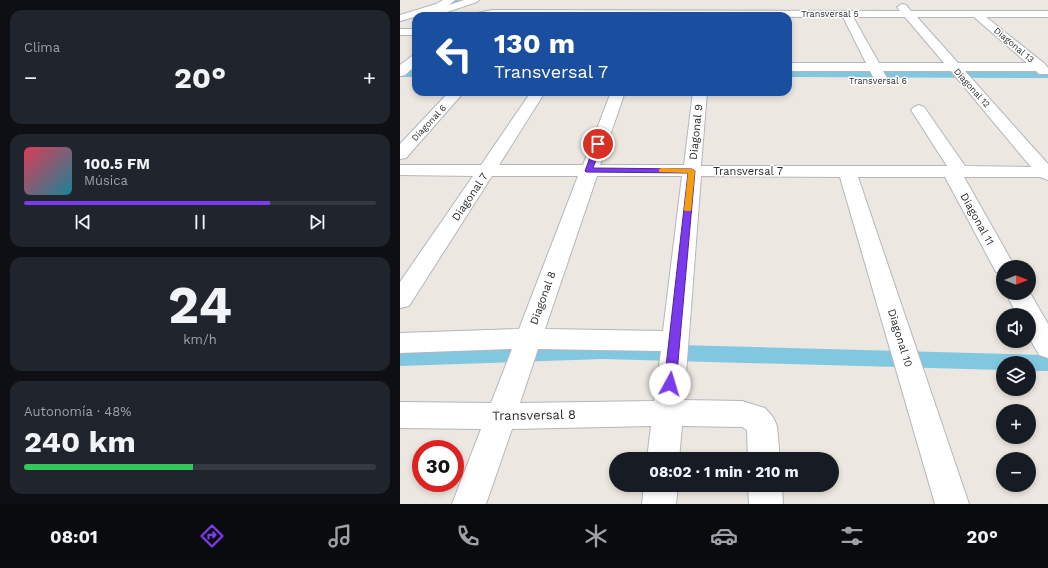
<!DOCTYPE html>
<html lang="es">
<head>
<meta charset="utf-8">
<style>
	:root { --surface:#171b24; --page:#20242c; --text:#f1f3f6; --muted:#9ea1a6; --line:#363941; --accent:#7c3aed }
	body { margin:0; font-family:"Work Sans",sans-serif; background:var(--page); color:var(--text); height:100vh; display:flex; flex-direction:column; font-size:15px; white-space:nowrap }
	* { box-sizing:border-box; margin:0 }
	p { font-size:13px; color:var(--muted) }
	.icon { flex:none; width:22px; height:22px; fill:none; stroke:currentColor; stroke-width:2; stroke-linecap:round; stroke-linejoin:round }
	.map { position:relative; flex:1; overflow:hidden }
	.side { display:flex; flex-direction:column; gap:10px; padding:10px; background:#0d0f14; width:400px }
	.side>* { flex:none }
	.hud { position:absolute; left:12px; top:12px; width:380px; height:84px; border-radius:12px; box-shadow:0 2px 6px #0003; background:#1a4fa0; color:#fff; overflow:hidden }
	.needle { width:26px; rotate:90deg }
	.tools { position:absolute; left:596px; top:260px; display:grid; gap:8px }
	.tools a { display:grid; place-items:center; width:40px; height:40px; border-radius:50%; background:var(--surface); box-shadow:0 2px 6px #0003; font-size:20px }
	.speed { position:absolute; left:12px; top:440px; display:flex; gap:8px; font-size:20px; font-weight:700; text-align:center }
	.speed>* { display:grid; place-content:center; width:52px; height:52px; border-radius:50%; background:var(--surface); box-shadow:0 2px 6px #0003; line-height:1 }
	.speed .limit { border:6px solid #d22; background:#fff; color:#111 }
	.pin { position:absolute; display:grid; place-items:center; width:34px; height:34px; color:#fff; margin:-17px; border:2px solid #fff; border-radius:50%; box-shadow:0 1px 4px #0007 }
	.me { position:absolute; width:44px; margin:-22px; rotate:6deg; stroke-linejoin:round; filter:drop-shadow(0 0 3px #0008) }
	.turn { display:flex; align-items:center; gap:14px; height:84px; padding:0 16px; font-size:18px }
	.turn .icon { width:52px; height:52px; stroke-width:2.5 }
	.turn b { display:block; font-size:28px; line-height:34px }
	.big { font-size:30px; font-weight:700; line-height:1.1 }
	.side .tile { flex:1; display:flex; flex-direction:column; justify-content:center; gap:6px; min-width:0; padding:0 14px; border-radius:12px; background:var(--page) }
	.side .dial { align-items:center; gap:0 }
	.dial b { font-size:52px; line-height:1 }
	.song { display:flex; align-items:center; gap:12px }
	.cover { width:48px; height:48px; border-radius:6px; background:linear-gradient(135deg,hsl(350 70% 55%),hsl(190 70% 35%)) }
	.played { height:4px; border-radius:2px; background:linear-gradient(90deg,var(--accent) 70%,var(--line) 70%) }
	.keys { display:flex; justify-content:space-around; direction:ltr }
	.heat { display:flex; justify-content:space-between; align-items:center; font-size:22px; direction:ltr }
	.charge { height:6px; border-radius:3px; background:linear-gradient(90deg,#34c759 48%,var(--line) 0) }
	.trip { position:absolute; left:209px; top:452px; width:230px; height:40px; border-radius:20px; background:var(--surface); box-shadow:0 2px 6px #0003; font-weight:700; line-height:40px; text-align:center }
	.dock { display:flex; height:64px; justify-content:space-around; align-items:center; background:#090b0e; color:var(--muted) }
	.dock .icon { width:28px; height:28px }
	.dock .selected { color:var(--accent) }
	.dock b { font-size:18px; color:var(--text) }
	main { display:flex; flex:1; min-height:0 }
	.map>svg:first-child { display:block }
</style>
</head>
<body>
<main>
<section class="side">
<div class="tile"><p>Clima</p>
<div class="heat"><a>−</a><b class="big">20°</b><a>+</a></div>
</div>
<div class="tile">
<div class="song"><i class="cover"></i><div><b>100.5 FM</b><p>Música</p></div></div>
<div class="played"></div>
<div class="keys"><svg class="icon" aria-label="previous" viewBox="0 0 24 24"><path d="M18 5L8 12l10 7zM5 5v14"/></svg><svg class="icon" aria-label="pause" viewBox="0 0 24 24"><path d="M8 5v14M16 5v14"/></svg><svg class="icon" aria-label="next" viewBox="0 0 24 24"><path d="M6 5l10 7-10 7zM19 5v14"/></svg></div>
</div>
<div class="tile dial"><b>24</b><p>km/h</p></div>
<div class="tile"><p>Autonomía · 48%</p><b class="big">240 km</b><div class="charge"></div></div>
</section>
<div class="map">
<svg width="648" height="504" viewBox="0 0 648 504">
	<rect width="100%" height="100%" fill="#ece7e0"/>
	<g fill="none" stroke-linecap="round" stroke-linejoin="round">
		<!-- canal -->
		<path fill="#81c7e0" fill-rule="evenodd" d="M55 0H67L0 22V17Z
			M0 71H16V77H0Z
			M388 71 648 72V78L388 77Z
			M203 343 648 355V371H629V363H603V370L203 359 0 366V350Z"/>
		<!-- minor casing -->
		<g stroke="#b4b6be" stroke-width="2">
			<path id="minor" d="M43 0H55L49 5 64 0H79L77 2 41 14H33L32 12 0 21V15L36 4Z
				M502 4 506 5 511 11H648V17H586L645 64 648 68V74H639L636 71H565L648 164V180L640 177H564L615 267H603V274L596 272 545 177H458L569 504H535L440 177 301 176 284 400 342 401 365 408 373 417 377 426 380 459H348L347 430 342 427 282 426 279 459H247L251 426 112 429 86 504H52L81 429 0 428V402L91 403 112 349 0 353V333L119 329 178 176H92L9 306 0 308V282L73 176 0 175V165H81L131 92H145L99 165H183L211 92H225L200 165H284L293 92H307L301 166H547L511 110 514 107 519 105 524 107 565 166 631 167 551 71H483L487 78 485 81H475L470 71H388V63H466L443 17 72 16 73 14 92 10 500 11 497 7ZM453 17H505L544 63H479ZM517 17H574L627 63H558ZM197 176H282L263 331 145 329ZM138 349 261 351 254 401 120 403Z
				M0 29H16V35H0Z
				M16 55V65L5 75 0 76V65L12 56Z
				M49 92H64L6 158 0 159V144Z
				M629 291 648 324V358L639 355 629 337V315H617L606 293H629Z
				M244 485H278L276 504H242Z
				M348 485H382L383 504H349Z"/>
		</g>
		<!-- minor -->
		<use href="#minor" fill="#fff" fill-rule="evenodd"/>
	</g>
	<!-- route -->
	<path fill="#7c3aed" stroke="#51269a" d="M198 142 202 144 193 168 292 169 295 171 276 384 274 387 270 388 266 387 264 384 288 173 186 172 185 171 195 144Z"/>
	<!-- slow -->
	<path fill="#f59e0b" d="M262 168 292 169 295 171 291 211H285L284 210 288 173 259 172V169Z"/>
	<g text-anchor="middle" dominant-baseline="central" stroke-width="3" stroke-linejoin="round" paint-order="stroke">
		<!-- far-street labels -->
		<g font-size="9" fill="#2c2c2c" stroke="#fff">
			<text x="430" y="14">Transversal 5</text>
			<text transform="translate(614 45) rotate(40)">Diagonal 13</text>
			<text x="478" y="81">Transversal 6</text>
			<text transform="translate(572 88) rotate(48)">Diagonal 12</text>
			<text transform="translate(29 123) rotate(-47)">Diagonal 6</text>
		</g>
		<!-- street labels -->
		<g font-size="11" fill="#2c2c2c" stroke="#fff">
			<text transform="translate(296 132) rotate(-84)">Diagonal 9</text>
			<text x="348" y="171">Transversal 7</text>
			<text transform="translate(70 197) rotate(-56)">Diagonal 7</text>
			<text transform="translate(577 219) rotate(61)">Diagonal 11</text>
			<text transform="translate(143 298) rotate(-70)">Diagonal 8</text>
			<text transform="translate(500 338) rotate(73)">Diagonal 10</text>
		</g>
		<!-- near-street labels -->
		<g font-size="13" fill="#2c2c2c" stroke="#fff">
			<text transform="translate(134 415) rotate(-1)">Transversal 8</text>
		</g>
	</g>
</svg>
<div class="tools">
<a><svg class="needle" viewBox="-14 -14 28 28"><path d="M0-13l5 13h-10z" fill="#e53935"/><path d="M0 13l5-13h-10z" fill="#9ea1a6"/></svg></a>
<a><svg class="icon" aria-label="sound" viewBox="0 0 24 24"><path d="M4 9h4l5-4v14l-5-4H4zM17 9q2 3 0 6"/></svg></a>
<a><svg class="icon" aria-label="layers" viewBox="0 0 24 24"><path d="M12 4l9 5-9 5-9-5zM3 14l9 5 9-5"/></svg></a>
<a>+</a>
<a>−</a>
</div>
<div class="speed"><div class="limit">30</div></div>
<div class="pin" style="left:198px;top:144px;background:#d93025"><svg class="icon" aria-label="arrive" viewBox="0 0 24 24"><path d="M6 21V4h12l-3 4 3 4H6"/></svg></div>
<svg class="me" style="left:270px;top:384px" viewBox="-20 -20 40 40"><circle r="19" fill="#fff"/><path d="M0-13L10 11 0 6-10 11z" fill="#7c3aed"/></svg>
<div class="trip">08:02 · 1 min · 210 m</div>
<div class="hud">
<div class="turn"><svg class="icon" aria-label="left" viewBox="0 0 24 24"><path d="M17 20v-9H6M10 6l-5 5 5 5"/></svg><div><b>130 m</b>Transversal 7</div></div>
</div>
</div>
</main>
<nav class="dock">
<b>08:01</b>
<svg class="icon selected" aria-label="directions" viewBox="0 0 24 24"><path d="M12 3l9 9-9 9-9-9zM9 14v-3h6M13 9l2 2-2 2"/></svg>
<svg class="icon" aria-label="music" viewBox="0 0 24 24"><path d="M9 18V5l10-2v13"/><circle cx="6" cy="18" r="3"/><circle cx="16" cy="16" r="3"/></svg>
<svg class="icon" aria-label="phone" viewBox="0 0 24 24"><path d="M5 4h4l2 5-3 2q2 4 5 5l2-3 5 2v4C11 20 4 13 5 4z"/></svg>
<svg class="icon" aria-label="climate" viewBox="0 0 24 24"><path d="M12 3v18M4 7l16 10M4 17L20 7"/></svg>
<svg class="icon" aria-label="car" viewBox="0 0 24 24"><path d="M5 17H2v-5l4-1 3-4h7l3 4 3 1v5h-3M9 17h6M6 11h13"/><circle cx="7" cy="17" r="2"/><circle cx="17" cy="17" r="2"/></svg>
<svg class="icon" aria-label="filters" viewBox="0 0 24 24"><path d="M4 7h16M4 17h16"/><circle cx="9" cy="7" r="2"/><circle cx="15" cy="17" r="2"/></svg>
<b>20°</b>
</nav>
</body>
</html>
